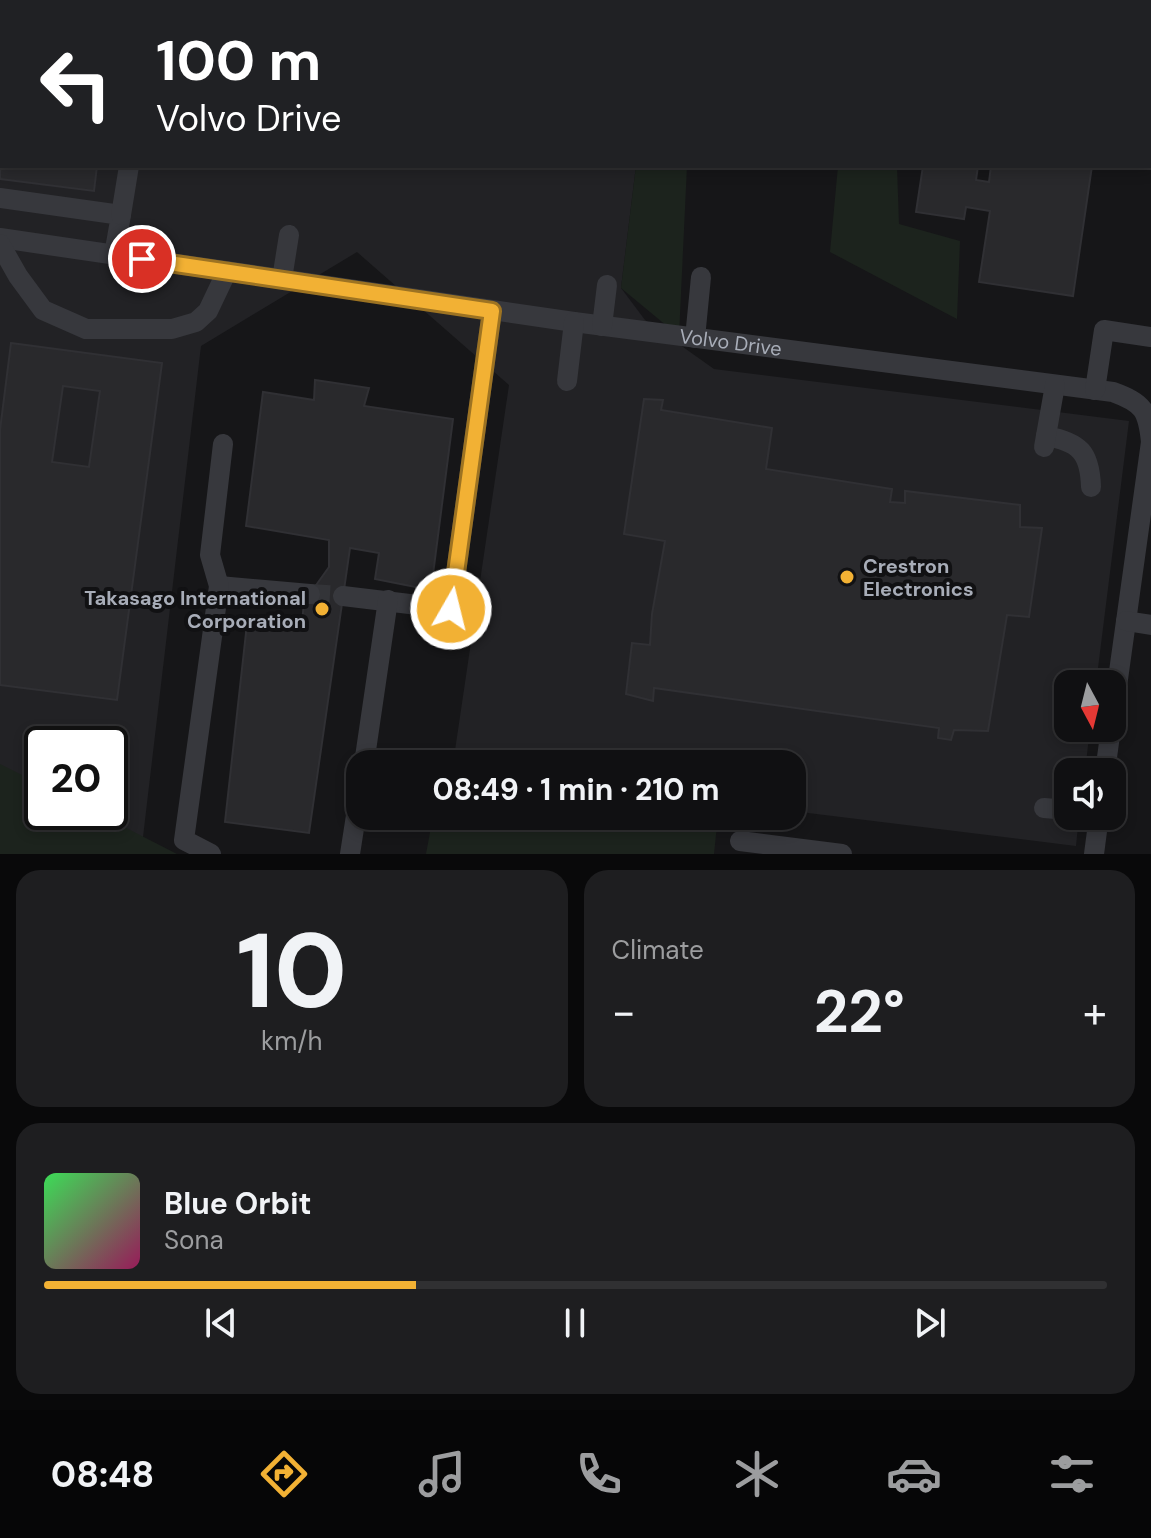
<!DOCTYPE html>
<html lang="en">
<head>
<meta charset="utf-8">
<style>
	:root { --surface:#101012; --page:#1e1e20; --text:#f1f3f6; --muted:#9c9d9f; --line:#303032; --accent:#f2b134 }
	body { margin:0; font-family:"DM Sans",sans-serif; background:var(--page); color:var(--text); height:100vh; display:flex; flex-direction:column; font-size:30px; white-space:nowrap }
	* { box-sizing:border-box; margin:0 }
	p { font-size:26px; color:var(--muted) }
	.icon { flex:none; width:44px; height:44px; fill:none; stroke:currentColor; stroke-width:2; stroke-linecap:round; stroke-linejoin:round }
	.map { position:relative; height:854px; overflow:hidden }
	.side { display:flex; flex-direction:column; gap:16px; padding:16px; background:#09090a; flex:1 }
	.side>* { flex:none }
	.hud { position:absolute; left:0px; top:0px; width:1152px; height:168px; box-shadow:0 4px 12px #0003,0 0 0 2px var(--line); background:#202124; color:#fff; overflow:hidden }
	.needle { width:52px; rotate:173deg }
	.fabs { position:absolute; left:1054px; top:670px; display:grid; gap:16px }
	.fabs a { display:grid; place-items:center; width:72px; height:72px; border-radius:16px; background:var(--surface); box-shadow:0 4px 12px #0003,0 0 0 2px var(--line); font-size:40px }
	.speed { position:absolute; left:24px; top:726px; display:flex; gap:16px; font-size:40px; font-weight:700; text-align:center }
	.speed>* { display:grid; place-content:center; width:104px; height:104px; border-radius:50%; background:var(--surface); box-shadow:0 4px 12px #0003,0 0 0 2px var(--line); line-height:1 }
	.speed .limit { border:4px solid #111; border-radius:12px; background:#fff; color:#111 }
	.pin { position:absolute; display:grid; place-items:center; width:68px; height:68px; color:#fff; margin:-34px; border:4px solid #fff; border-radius:50%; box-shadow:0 2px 8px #0007 }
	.me { position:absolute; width:88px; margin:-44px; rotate:8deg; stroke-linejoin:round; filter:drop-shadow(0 0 6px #0008) }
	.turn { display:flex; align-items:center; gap:28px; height:168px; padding:0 24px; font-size:36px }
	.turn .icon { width:104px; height:104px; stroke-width:2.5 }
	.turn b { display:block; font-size:56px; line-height:68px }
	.big { font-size:60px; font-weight:700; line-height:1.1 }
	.side .tile { flex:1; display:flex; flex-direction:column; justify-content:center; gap:12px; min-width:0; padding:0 28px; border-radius:24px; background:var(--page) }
	.side .dial { align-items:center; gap:0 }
	.dial b { font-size:104px; line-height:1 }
	.song { display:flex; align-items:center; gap:24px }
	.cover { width:96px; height:96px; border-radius:12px; background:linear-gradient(135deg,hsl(130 70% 55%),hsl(330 70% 35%)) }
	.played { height:8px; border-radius:4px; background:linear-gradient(90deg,var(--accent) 35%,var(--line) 35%) }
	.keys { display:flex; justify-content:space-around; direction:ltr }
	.heat { display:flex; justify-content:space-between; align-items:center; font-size:44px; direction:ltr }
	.side .tiles { flex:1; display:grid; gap:16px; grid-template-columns:1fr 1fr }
	.tile:last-child { grid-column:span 2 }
	.trip { position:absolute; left:346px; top:750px; width:460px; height:80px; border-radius:24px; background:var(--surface); box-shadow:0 4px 12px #0003,0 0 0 2px var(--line); font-weight:700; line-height:80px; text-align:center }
	.menu { display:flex; height:128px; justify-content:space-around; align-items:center; background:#060607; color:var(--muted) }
	.menu .icon { width:56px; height:56px }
	.menu .active { color:var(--accent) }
	.menu b { font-size:36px; color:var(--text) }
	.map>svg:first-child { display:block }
</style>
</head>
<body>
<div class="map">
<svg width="1151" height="854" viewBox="0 0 1151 854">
	<rect width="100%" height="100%" fill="#161618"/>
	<!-- built -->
	<path fill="#222225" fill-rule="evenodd" d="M0 0H575L577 2H2V166H636L621 288 645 320 714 369 1129 421 1096 684H1068V728H1090L1085 772H1068V816H1079L1076 846 792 811V764H453L509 385 357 252 201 346 141 854 0 808ZM42 744H110V812H42Z"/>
	<!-- green -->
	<path fill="#1c231d" d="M636 166H687L679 336 621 288Z
		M838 166H897L899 224 960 241 957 319 830 252Z
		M0 764 42 785V812H95L177 854H0Z
		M433 816H718L714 854H426Z"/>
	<!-- building -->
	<path fill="#29292c" stroke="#303034" stroke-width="2" fill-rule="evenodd" d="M0 0H57L2 2V20Z
		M115 0H420L115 2Z
		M2 46V166H97L94 191 0 179Z
		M923 166H978L976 180 989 182 991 166H1092L1073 296 979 282 990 211 966 207 964 219 916 212Z
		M11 343 162 363 117 700 0 685V430ZM63 386 100 391 89 467 52 462Z
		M315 380 369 388 364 406 453 419 431 590 375 579 379 553 350 548 309 833 225 822 248 615 302 623 304 602 329 567V540L246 526 263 392 314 400Z
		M644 399 663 400 661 410 772 428 766 469 892 489 890 502 905 503V491L1020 505V527L1042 528 1029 617 1007 615 988 731 954 730 951 740 938 738 939 728 654 688 653 701 626 694 632 643 650 645 652 614 665 541 624 534Z"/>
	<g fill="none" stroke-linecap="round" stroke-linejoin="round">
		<!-- minor-tunnel -->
		<path stroke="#333438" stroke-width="20" stroke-dasharray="20 10" stroke-linecap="butt" d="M310 594 343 596"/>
		<!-- minor -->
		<g stroke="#37383d" stroke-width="20">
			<path d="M866 0 881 2"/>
			<path d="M1039 2 1040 0"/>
			<path d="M1077 2 1078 0"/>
			<path d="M1146 2V0"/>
			<path d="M0 198 121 215 114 255"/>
			<path d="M121 215 129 166"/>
			<path id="s1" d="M0 238 574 322 1113 392C1143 403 1148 410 1151 442L1112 722"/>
			<path d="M0 244 18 276 43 310 86 329H172L196 322 208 311 227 271"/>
			<path d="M282 279 289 235"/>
			<path d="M602 326 607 285"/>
			<path d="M695 338 701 277"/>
			<path d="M567 381 574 322"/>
			<path d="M1095 390 1104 330 1151 337"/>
			<path d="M1046 436C1080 442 1090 453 1091 487"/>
			<path d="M1044 447 1055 385"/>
			<path d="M219 586 310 594"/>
			<path d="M343 596 451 609 492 311"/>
			<path d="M1126 621 1151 625"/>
			<path d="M364 764 388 600"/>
			<path d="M1105 772 1111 728"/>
			<path d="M1044 808 1068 810"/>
			<path d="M740 841 842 854"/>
			<path d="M211 854 184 840 219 586 210 555 223 444"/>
			<path d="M350 854 360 790"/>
			<path d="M1094 854 1099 816"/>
		</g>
	</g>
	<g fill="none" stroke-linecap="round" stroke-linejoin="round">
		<!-- route casing -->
		<g stroke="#9d7322" stroke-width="20">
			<path id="route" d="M142 259 492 311 451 609"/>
		</g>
		<!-- route -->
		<use href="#route" stroke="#f2b134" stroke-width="14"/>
	</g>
	<!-- markers -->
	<g fill="#f2b134" stroke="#111113" stroke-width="3">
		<circle cx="847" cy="577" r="8"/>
		<circle cx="322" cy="609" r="8"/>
	</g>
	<g text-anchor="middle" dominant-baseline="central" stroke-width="8" stroke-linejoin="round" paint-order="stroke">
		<!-- street labels -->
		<g font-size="20" fill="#a8adb8" stroke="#111113">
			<text stroke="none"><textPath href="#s1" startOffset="738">Volvo Drive</textPath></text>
		</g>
		<!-- poi labels -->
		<g font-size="20" font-weight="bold" fill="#a8adb8" stroke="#111113" text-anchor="start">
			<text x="863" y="566">Crestron<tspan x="863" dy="23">Electronics</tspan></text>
			<text x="306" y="598" text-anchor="end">Takasago International<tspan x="306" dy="23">Corporation</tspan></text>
		</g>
	</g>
</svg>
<div class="fabs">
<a><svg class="needle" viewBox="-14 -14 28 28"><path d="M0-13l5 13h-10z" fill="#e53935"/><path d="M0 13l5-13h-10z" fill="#9c9d9f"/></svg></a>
<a><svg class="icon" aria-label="sound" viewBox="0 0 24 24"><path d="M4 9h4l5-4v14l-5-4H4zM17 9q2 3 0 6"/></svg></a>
</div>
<div class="speed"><div class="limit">20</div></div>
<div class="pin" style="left:142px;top:259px;background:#d93025"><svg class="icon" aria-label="arrive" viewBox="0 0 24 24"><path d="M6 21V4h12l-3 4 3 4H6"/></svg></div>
<svg class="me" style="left:451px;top:609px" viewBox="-20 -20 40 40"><circle r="17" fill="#f2b134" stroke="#fff" stroke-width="3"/><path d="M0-11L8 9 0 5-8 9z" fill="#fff"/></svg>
<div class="trip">08:49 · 1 min · 210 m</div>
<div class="hud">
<div class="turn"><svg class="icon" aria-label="left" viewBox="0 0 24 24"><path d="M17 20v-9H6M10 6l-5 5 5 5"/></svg><div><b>100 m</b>Volvo Drive</div></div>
</div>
</div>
<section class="side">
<div class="tiles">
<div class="tile dial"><b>10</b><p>km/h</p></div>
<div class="tile"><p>Climate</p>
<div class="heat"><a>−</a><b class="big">22°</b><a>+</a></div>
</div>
<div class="tile">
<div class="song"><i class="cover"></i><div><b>Blue Orbit</b><p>Sona</p></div></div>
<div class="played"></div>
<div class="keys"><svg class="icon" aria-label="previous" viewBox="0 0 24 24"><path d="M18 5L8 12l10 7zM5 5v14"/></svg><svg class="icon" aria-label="pause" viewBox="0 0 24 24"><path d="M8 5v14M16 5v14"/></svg><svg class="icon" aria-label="next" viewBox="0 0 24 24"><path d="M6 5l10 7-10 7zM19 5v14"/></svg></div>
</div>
</div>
</section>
<nav class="menu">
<b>08:48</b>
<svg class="icon active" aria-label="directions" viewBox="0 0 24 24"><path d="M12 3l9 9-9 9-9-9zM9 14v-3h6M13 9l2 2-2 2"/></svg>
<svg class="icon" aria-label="music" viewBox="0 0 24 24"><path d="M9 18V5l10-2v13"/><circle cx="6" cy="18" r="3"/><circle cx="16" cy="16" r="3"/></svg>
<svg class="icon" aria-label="phone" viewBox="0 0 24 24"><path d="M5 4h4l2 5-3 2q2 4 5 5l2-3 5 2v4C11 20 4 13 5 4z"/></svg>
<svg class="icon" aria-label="climate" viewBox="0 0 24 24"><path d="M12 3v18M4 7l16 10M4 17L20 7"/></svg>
<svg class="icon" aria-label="car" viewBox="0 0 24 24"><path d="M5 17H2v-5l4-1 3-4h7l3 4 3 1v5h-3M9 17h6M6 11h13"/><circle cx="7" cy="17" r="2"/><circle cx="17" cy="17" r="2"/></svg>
<svg class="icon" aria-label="filters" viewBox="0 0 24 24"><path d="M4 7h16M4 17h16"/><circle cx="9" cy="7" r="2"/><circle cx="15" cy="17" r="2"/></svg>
</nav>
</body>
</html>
